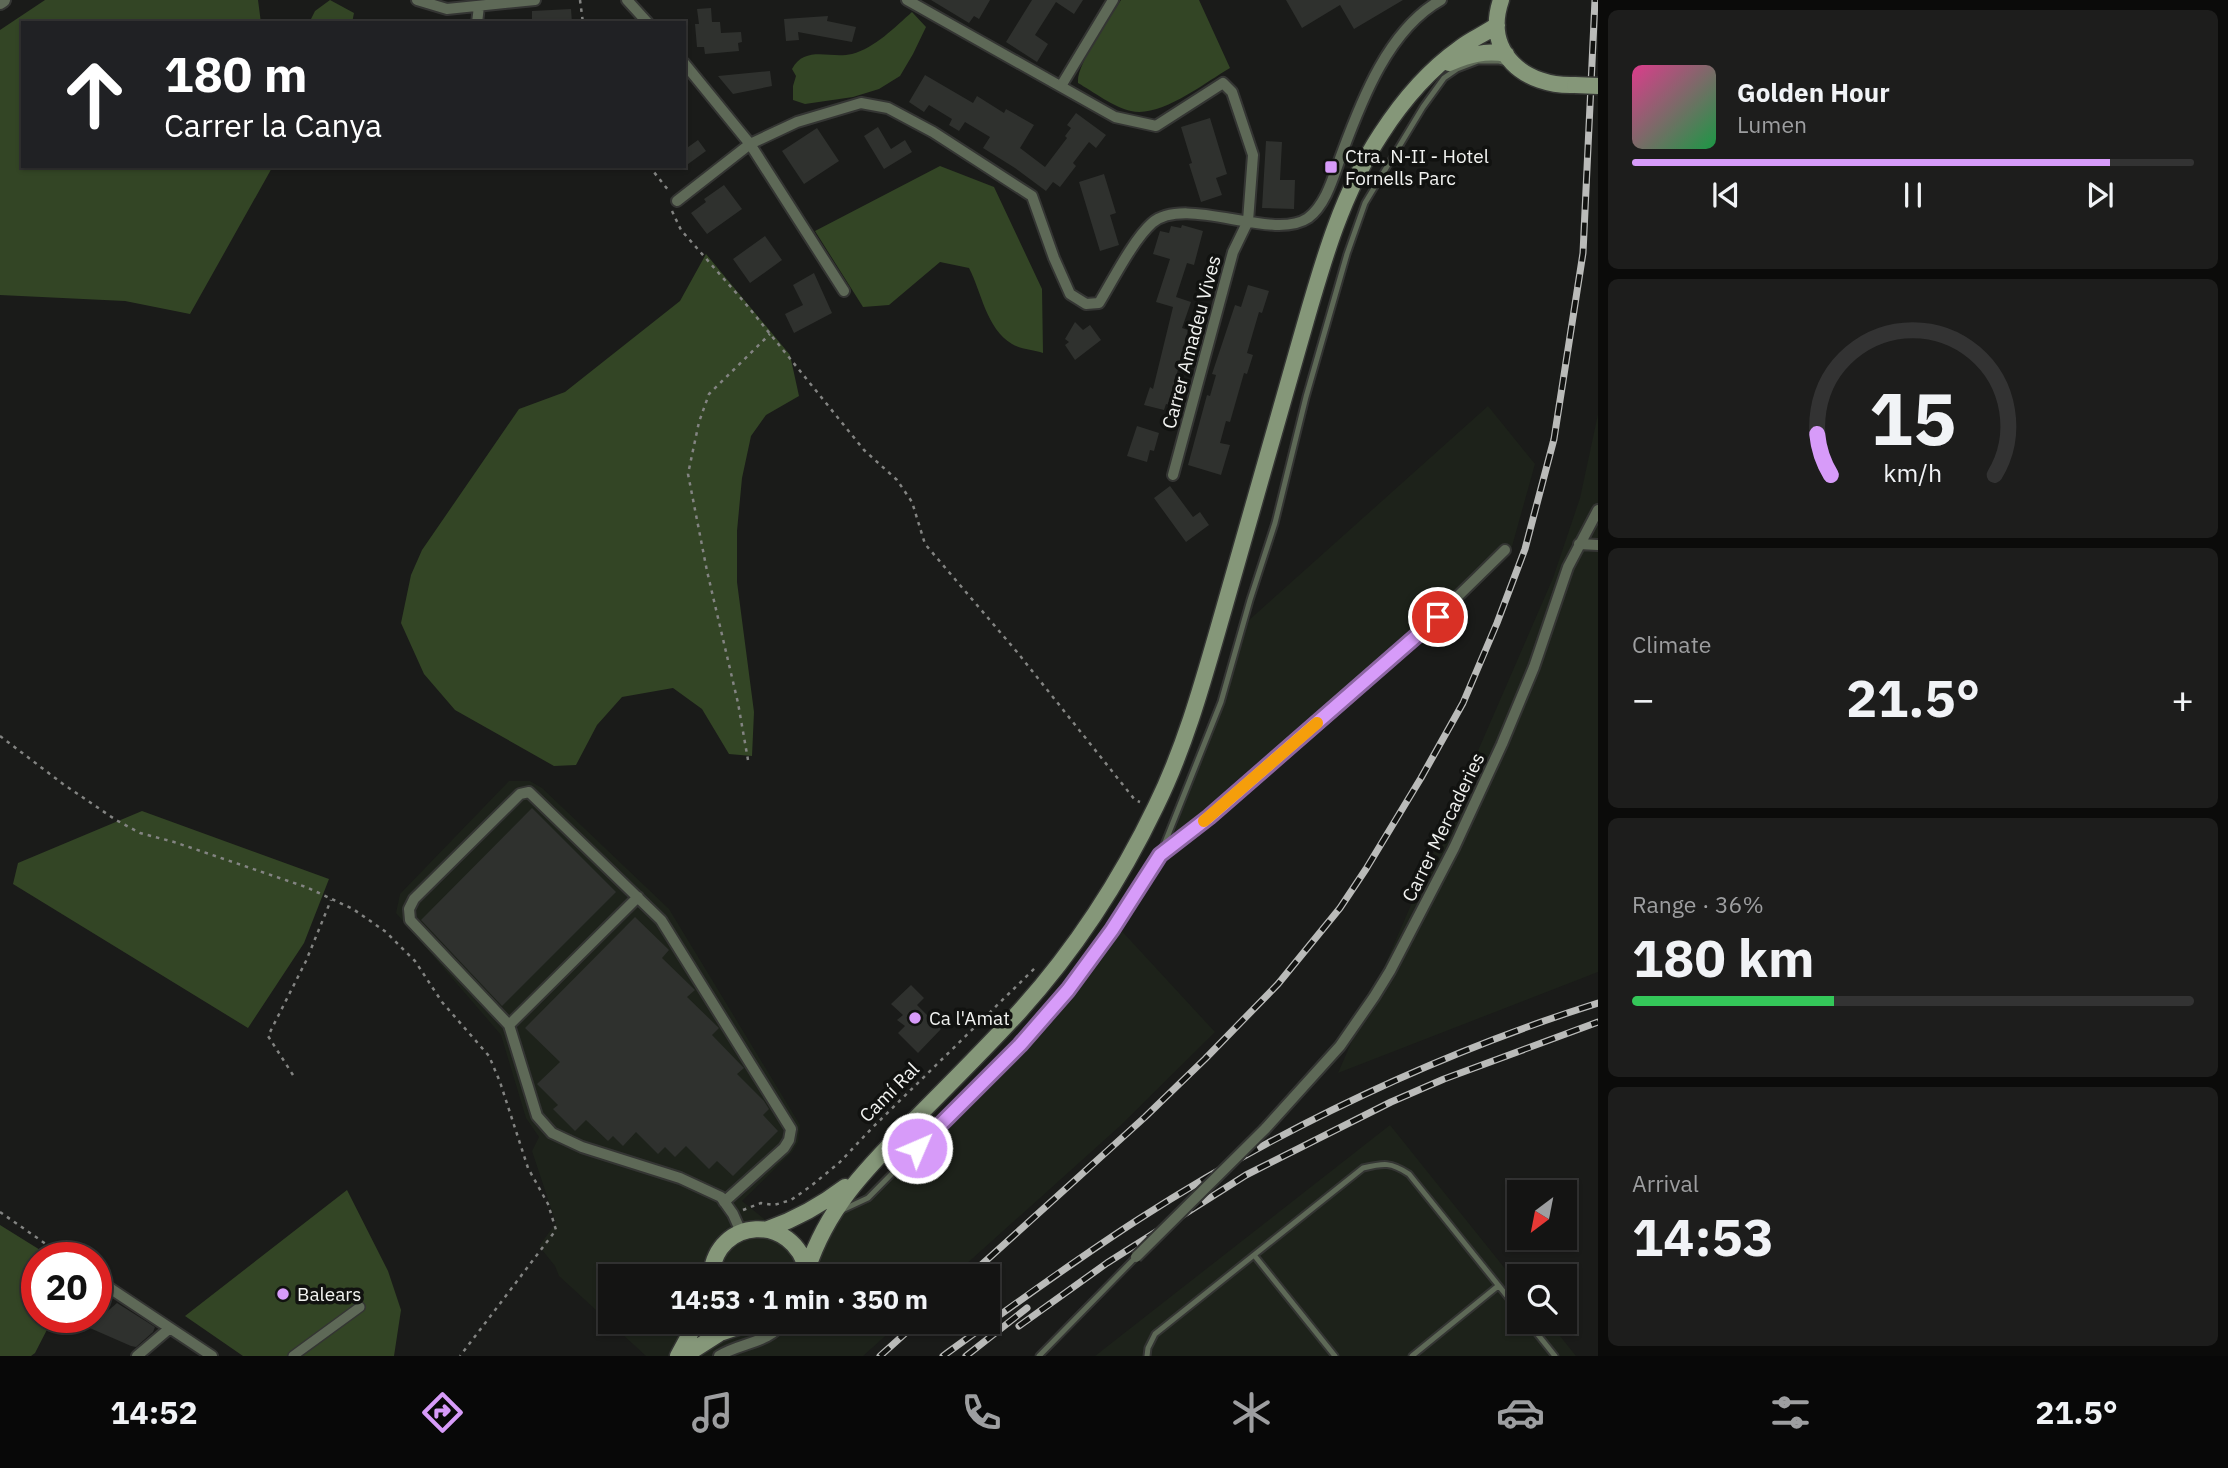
<!DOCTYPE html>
<html lang="en">
<head>
<meta charset="utf-8">
<style>
	:root { --surface:#141413; --page:#1d1d1c; --text:#f1f3f6; --muted:#9d9ea0; --line:#333; --accent:#d79bf9 }
	body { margin:0; font-family:"IBM Plex Sans",sans-serif; background:var(--page); color:var(--text); height:100vh; display:flex; flex-direction:column; font-size:26px; white-space:nowrap }
	* { box-sizing:border-box; margin:0 }
	p { font-size:23px; color:var(--muted) }
	.icon { flex:none; width:38px; height:38px; fill:none; stroke:currentColor; stroke-width:2; stroke-linecap:round; stroke-linejoin:round }
	.map { position:relative; flex:1; overflow:hidden }
	.drawer { display:flex; flex-direction:column; gap:10px; padding:10px; background:#0b0b0a; width:630px }
	.drawer>* { flex:none }
	.top-card { position:absolute; left:21px; top:21px; width:665px; height:147px; border-radius:0px; box-shadow:0 2px 5px #0004,0 0 0 2px var(--line); background:#202124; color:#fff; overflow:hidden }
	.needle { width:46px; rotate:212deg }
	.fabs { position:absolute; left:1507px; top:1180px; display:grid; gap:14px }
	.fabs a { display:grid; place-items:center; width:70px; height:70px; border-radius:0px; background:var(--surface); box-shadow:0 2px 5px #0004,0 0 0 2px var(--line); font-size:35px }
	.speed { position:absolute; left:21px; top:1242px; display:flex; gap:14px; font-size:35px; font-weight:700; text-align:center }
	.speed>* { display:grid; place-content:center; width:91px; height:91px; border-radius:50%; background:var(--surface); box-shadow:0 2px 5px #0004,0 0 0 2px var(--line); line-height:1 }
	.speed .limit { border:10px solid #d22; background:#fff; color:#111 }
	.pin { position:absolute; display:grid; place-items:center; width:60px; height:60px; color:#fff; margin:-30px; border:4px solid #fff; border-radius:50%; box-shadow:0 2px 7px #0007 }
	.me { position:absolute; width:77px; margin:-38px; rotate:45deg; stroke-linejoin:round; filter:drop-shadow(0 0 5px #0008) }
	.turn { display:flex; align-items:center; gap:24px; height:147px; padding:0 28px; font-size:32px }
	.turn .icon { width:91px; height:91px; stroke-width:2.5 }
	.turn b { display:block; font-size:49px; line-height:60px }
	.big { font-size:52px; font-weight:700; line-height:1.1 }
	.drawer .card { flex:1; display:flex; flex-direction:column; justify-content:center; gap:10px; min-width:0; padding:0 24px; border-radius:10px; background:var(--page) }
	.drawer .dial { align-items:center; gap:0 }
	.dial svg { height:182px; overflow:visible; fill:none; stroke:var(--line); stroke-width:7; stroke-linecap:round; text-anchor:middle }
	.dial text { fill:var(--text); stroke:none }
	.song { display:flex; align-items:center; gap:21px }
	.cover { width:84px; height:84px; border-radius:10px; background:linear-gradient(135deg,hsl(330 70% 55%),hsl(140 70% 35%)) }
	.played { height:7px; border-radius:4px; background:linear-gradient(90deg,var(--accent) 85%,var(--line) 85%) }
	.keys { display:flex; justify-content:space-around; direction:ltr }
	.heat { display:flex; justify-content:space-between; align-items:center; font-size:38px; direction:ltr }
	.charge { height:10px; border-radius:5px; background:linear-gradient(90deg,#34c759 36%,var(--line) 0) }
	.trip { position:absolute; left:598px; top:1264px; width:402px; height:70px; border-radius:0px; background:var(--surface); box-shadow:0 2px 5px #0004,0 0 0 2px var(--line); font-weight:700; line-height:70px; text-align:center }
	.tab-bar { display:flex; height:112px; justify-content:space-around; align-items:center; background:#080808; color:var(--muted) }
	.tab-bar .icon { width:49px; height:49px }
	.tab-bar .current { color:var(--accent) }
	.tab-bar b { font-size:32px; color:var(--text) }
	main { display:flex; flex:1; min-height:0 }
	.map>svg:first-child { display:block }
</style>
</head>
<body>
<main>
<div class="map">
<svg width="1598" height="1356" viewBox="0 0 1598 1356">
	<rect width="100%" height="100%" fill="#1a1b19"/>
	<!-- built -->
	<path fill="#1d221a" d="M1488 406 1535 464 1511 550 1171 843 1248 621Z
		M1598 414V972L1338 1073 1553 578 1580 498Z
		M509 781H530L542 788 669 909 800 1125 798 1142 792 1152 742 1201 805 1252 1016 1046 1119 928 1215 1032 1120 1126 953 1276H611V1321H902L863 1356H646L559 1276 555 1266 539 1246 556 1223 532 1151 539 1137 526 1118 501 1035 396 913 400 894Z
		M1390 1125 1519 1286V1321H1548L1576 1356H1095Z"/>
	<!-- green -->
	<path fill="#334525" d="M45 0H258L261 23H23V166H273L190 314 125 301 0 295V30Z
		M330 0 354 13 352 23H309L315 11Z
		M1121 0H1199L1230 68C1204 83 1161 118 1131 111 1115 108 1092 91 1078 83 1076 64 1110 18 1121 0Z
		M912 12 926 27 913 54 900 76 879 89 853 97 805 104 793 100V86L796 76 792 69C805 45 830 59 852 54 875 48 895 27 912 12Z
		M940 166 994 187 1042 289 1043 353C1034 350 1020 349 1012 344 986 328 982 293 969 268L940 262 889 305 863 307 815 231Z
		M706 254 790 355 799 396 766 415 751 436 742 478 737 531V582L754 712 752 756 729 754 702 709 673 688 622 697 597 725 576 765 554 766 455 710 424 674 401 623 411 575 422 550 519 409 565 392 680 301Z
		M142 811 329 879 304 943 248 1028 13 884 18 863Z
		M347 1190 388 1271 401 1310 394 1356H243L185 1316Z
		M0 1225 53 1258H37V1318H53L35 1353 31 1356H0Z"/>
	<!-- building -->
	<path fill="#2f312e" d="M931 0H990L979 19 974 16 969 23Z
		M1032 0H1083L1074 14 1056 2 1035 35 1048 44 1037 62 1006 42Z
		M1286 0H1403L1354 29 1340 5 1302 28Z
		M711 8 712 22H720L721 33 741 32 742 42 738 43 739 51 705 54 704 47H697L695 24H699L697 9Z
		M571 9 572 23H532V11Z
		M828 16 827 21 856 27 852 42 798 32 799 40 786 41 784 19Z
		M770 71 772 86 733 94 718 76Z
		M925 75 973 103 977 96 1004 113 1006 109 1034 125 1020 148 1045 167 1067 138 1065 136 1071 128 1067 125 1076 113 1106 135 1096 148 1089 142 1073 163 1076 166 1060 187 1053 182 1046 191 1015 168 983 148 990 137 965 122 959 131 949 125 952 119 929 105 924 112 909 102Z
		M1210 118 1227 174 1216 178 1222 195 1201 202 1189 164 1192 163 1181 127Z
		M878 127 891 149 905 140 912 152 884 169 864 136Z
		M817 128 839 161 804 184 782 151Z
		M698 140 706 151 684 167V150Z
		M1266 141 1282 142 1280 180H1295L1294 209 1262 208Z
		M1104 174 1116 213 1110 215 1119 245 1100 251 1079 182Z
		M724 185 742 209 707 234 691 213 706 202 704 199Z
		M1182 225 1203 231 1194 265 1187 263 1176 297 1191 302 1182 328 1188 330 1169 405 1166 404 1164 410 1144 405 1150 387 1153 389 1173 307 1156 302 1170 259 1153 254 1160 231 1169 233 1171 226 1181 228Z
		M765 236 782 260 750 283 733 259Z
		M814 273 832 313 794 333 785 314 803 305 793 285Z
		M1248 285 1269 291 1262 313 1259 312 1247 353 1253 355 1247 374 1244 373 1230 422 1226 421 1220 443 1230 445 1221 475 1188 465 1207 395 1210 396 1216 375 1212 374 1235 305 1241 307Z
		M1075 322 1083 330 1090 325 1101 340 1075 360 1065 345 1069 342 1065 339Z
		M1137 426 1159 433 1154 451 1150 450 1147 462 1127 456Z
		M1170 486 1193 517 1200 512 1209 525 1186 542 1154 498Z
		M532 808 616 892 502 1006 421 920Z
		M635 917 669 950 662 958 695 990 687 997 719 1028 712 1035 742 1066 744 1068 737 1074 764 1101 769 1109 763 1115 778 1131 733 1176 717 1161 709 1169 686 1146 675 1157 665 1147 658 1154 636 1132 623 1146 613 1136 608 1141 586 1120 575 1131 553 1109 558 1105 537 1084 560 1062 525 1028Z
		M911 985 924 998 917 1005 941 1029 918 1053 898 1033 905 1026 897 1020 903 1015 891 1004Z
		M117 1303 155 1327 153 1332 136 1347 131 1346 67 1318H96V1307L103 1315Z"/>
	<g fill="none" stroke-linecap="round" stroke-linejoin="round">
		<!-- service casing -->
		<g stroke="#343533" stroke-width="9">
			<path id="service" d="M840 1211 868 1198 1038 1025 1090 961 1160 855 1221 702 1250 600 1275 523 1306 397 1347 254 1365 203 1423 107 1444 78 1457 69 1478 61H1499L1507 63
				M1254 1255 1335 1356
				M1527 1321 1555 1356
				M1039 1356 1136 1257
				M1147 1356 1148 1348 1155 1334 1363 1168C1384 1163 1391 1162 1409 1174L1519 1311
				M1412 1356 1498 1286"/>
		</g>
		<!-- pedestrian casing -->
		<g stroke="#343533" stroke-width="12">
			<path id="pedestrian" d="M293 1356 360 1307"/>
		</g>
		<!-- minor casing -->
		<g stroke="#343533" stroke-width="14">
			<path id="minor" d="M417 0 447 9 535 0
				M627 0 648 23
				M907 0 1115 117 1156 126 1223 83 1232 92 1253 155 1248 221 1233 252 1173 475
				M477 23 479 6
				M684 63 750 144 844 291
				M1061 86 1113 0
				M677 201 750 144 797 122 861 103 888 108 933 132 1032 196 1054 258 1070 294 1086 304 1099 303C1113 280 1133 240 1152 223 1186 194 1273 242 1308 218 1327 204 1334 174 1342 153 1362 99 1389 29 1441 0
				M1579 544 1598 545
				M1160 855C1281 760 1397 658 1505 550
				M509 1025 638 897
				M1265 1129 1340 1046 1374 997 1390 971 1454 848 1502 744 1534 667 1568 567 1598 510
				M724 1202 784 1148 789 1140 791 1129 661 920 529 792 520 794 414 899 409 909 410 920 509 1025 537 1116 552 1133 582 1147 680 1178 721 1197 733 1214 741 1232
				M96 1279 212 1356
				M137 1356 170 1328
				M719 1356C741 1342 769 1344 784 1321"/>
		</g>
		<!-- tertiary casing -->
		<g stroke="#343533" stroke-width="18">
			<path id="tertiary" d="M0 2 3 0"/>
		</g>
		<!-- secondary casing -->
		<g stroke="#343533" stroke-width="19">
			<path id="secondary" d="M1501 0C1483 53 1525 87 1575 85
				M1449 63C1469 55 1485 50 1506 54
				M768 1229C796 1219 820 1206 845 1187
				M807 1270C828 1205 870 1165 917 1117 951 1083 986 1048 1019 1012 1075 950 1120 881 1156 806 1186 745 1204 678 1223 612 1248 523 1273 434 1299 345 1320 272 1339 198 1381 134 1401 103 1429 70 1460 48 1471 39 1485 34 1497 25
				M711 1276C716 1216 794 1213 807 1271
				M739 1321 757 1325 779 1321
				M678 1356 697 1321
				M684 1356 720 1333 747 1324"/>
		</g>
		<!-- path -->
		<path stroke="#838482" stroke-width="2.5" stroke-dasharray="3.5 5" stroke-linecap="butt" d="M580 0 583 23
			M649 166 669 191
			M672 211 681 230 745 303 864 450 897 480 912 502 925 544 1017 652 1135 800 1140 802
			M0 736 63 784 116 820 140 833 174 842 306 887 353 909 386 932 415 961 442 1002 489 1056 500 1082 528 1168 548 1204 556 1230 460 1356
			M748 760 738 703 707 571 688 474 699 422 709 394 770 334
			M293 1075 268 1036 306 961 331 900
			M743 1210 761 1203 774 1205 791 1200 811 1186 840 1162 872 1128 1036 967
			M0 1212 66 1258"/>
		<!-- service -->
		<use href="#service" stroke="#5e6957" stroke-width="5"/>
		<!-- pedestrian -->
		<use href="#pedestrian" stroke="#5e6957" stroke-width="9"/>
		<!-- minor -->
		<use href="#minor" stroke="#5e6957" stroke-width="10"/>
		<!-- tertiary -->
		<use href="#tertiary" stroke="#5e6957" stroke-width="14"/>
		<!-- secondary -->
		<use href="#secondary" stroke="#859779" stroke-width="16"/>
		<!-- rail casing -->
		<g stroke="#babbb9" stroke-width="7">
			<path id="rail" d="M969 1276 1145 1117 1205 1059 1278 984 1340 908 1366 869 1421 778 1463 703 1497 623 1525 549 1554 439 1583 253 1595 0
				M1019 1326 1107 1263 1246 1175 1391 1102 1444 1079 1598 1022
				M880 1356 919 1321
				M943 1356C1008 1309 1072 1262 1139 1219 1281 1128 1437 1054 1598 1003
				M966 1356 1027 1308"/>
		</g>
		<!-- rail -->
		<use href="#rail" stroke="#111210" stroke-width="4.5" stroke-dasharray="13" stroke-linecap="butt"/>
		<!-- minor-bridge casing -->
		<g stroke="#343533" stroke-width="14" stroke-linecap="butt">
			<path id="minor-bridge" d="M1136 1257 1265 1129"/>
		</g>
		<!-- secondary-bridge casing -->
		<g stroke="#343533" stroke-width="19" stroke-linecap="butt">
			<path id="secondary-bridge" d="M1575 85 1598 86"/>
		</g>
		<!-- minor-bridge -->
		<use href="#minor-bridge" stroke="#5e6957" stroke-width="10"/>
		<!-- secondary-bridge -->
		<use href="#secondary-bridge" stroke="#859779" stroke-width="16"/>
	</g>
	<g fill="none" stroke-linecap="round" stroke-linejoin="round">
		<!-- route casing -->
		<g stroke="#8c65a2" stroke-width="18">
			<path id="route" d="M917 1148 1020 1045 1068 990 1112 930 1160 855 1209 817 1438 617"/>
		</g>
		<!-- route -->
		<use href="#route" stroke="#d79bf9" stroke-width="12"/>
		<!-- slow -->
		<path stroke="#f59e0b" stroke-width="12" d="M1204 821 1317 723"/>
	</g>
	<!-- markers -->
	<g fill="#d79bf9" stroke="#111210" stroke-width="2.5">
		<rect x="1324" y="160" width="14" height="14" rx="3.5"/>
		<circle cx="915" cy="1018" r="7"/>
		<circle cx="283" cy="1294" r="7"/>
	</g>
	<g text-anchor="middle" dominant-baseline="central" stroke-width="7" stroke-linejoin="round" paint-order="stroke">
		<!-- poi labels -->
		<g font-size="19" fill="#f2f3f1" stroke="#111210" text-anchor="start">
			<text x="1345" y="156">Ctra. N-II - Hotel<tspan x="1345" dy="22">Fornells Parc</tspan></text>
			<text x="929" y="1018">Ca l'Amat</text>
			<text x="297" y="1294">Balears</text>
		</g>
		<!-- street labels -->
		<g font-size="19" fill="#f2f3f1" stroke="#111210">
			<text transform="translate(1191 342) rotate(-75)">Carrer Amadeu Vives</text>
			<text transform="translate(1443 827) rotate(-64)">Carrer Mercaderies</text>
			<text transform="translate(889 1092) rotate(-45)">Camí Ral</text>
		</g>
	</g>
</svg>
<div class="fabs">
<a><svg class="needle" viewBox="-14 -14 28 28"><path d="M0-13l5 13h-10z" fill="#e53935"/><path d="M0 13l5-13h-10z" fill="#9d9ea0"/></svg></a>
<a><svg class="icon" aria-label="search" viewBox="0 0 24 24"><circle cx="10" cy="10" r="6"/><path d="M15 15l6 6"/></svg></a>
</div>
<div class="speed"><div class="limit">20</div></div>
<div class="pin" style="left:1438px;top:617px;background:#d93025"><svg class="icon" aria-label="arrive" viewBox="0 0 24 24"><path d="M6 21V4h12l-3 4 3 4H6"/></svg></div>
<svg class="me" style="left:917px;top:1148px" viewBox="-20 -20 40 40"><circle r="17" fill="#d79bf9" stroke="#fff" stroke-width="3"/><path d="M0-11L8 9 0 5-8 9z" fill="#fff"/></svg>
<div class="trip">14:53 · 1 min · 350 m</div>
<div class="top-card">
<div class="turn"><svg class="icon" aria-label="ahead" viewBox="0 0 24 24"><path d="M12 20V5M6 11l6-6 6 6"/></svg><div><b>180 m</b>Carrer la Canya</div></div>
</div>
</div>
<section class="drawer">
<div class="card">
<div class="song"><i class="cover"></i><div><b>Golden Hour</b><p>Lumen</p></div></div>
<div class="played"></div>
<div class="keys"><svg class="icon" aria-label="previous" viewBox="0 0 24 24"><path d="M18 5L8 12l10 7zM5 5v14"/></svg><svg class="icon" aria-label="pause" viewBox="0 0 24 24"><path d="M8 5v14M16 5v14"/></svg><svg class="icon" aria-label="next" viewBox="0 0 24 24"><path d="M6 5l10 7-10 7zM19 5v14"/></svg></div>
</div>
<div class="card dial"><svg viewBox="0 0 100 80">
<path d="M14 69A42 42 0 1 1 86 69"/>
<path d="M14 69A42 42 0 0 1 8 51" stroke="#d79bf9"/>
<text x="50" y="56" font-size="32" font-weight="700">15</text>
<text x="50" y="72" font-size="11">km/h</text>
</svg></div>
<div class="card"><p>Climate</p>
<div class="heat"><a>−</a><b class="big">21.5°</b><a>+</a></div>
</div>
<div class="card"><p>Range · 36%</p><b class="big">180 km</b><div class="charge"></div></div>
<div class="card"><p>Arrival</p><b class="big">14:53</b></div>
</section>
</main>
<nav class="tab-bar">
<b>14:52</b>
<svg class="icon current" aria-label="directions" viewBox="0 0 24 24"><path d="M12 3l9 9-9 9-9-9zM9 14v-3h6M13 9l2 2-2 2"/></svg>
<svg class="icon" aria-label="music" viewBox="0 0 24 24"><path d="M9 18V5l10-2v13"/><circle cx="6" cy="18" r="3"/><circle cx="16" cy="16" r="3"/></svg>
<svg class="icon" aria-label="phone" viewBox="0 0 24 24"><path d="M5 4h4l2 5-3 2q2 4 5 5l2-3 5 2v4C11 20 4 13 5 4z"/></svg>
<svg class="icon" aria-label="climate" viewBox="0 0 24 24"><path d="M12 3v18M4 7l16 10M4 17L20 7"/></svg>
<svg class="icon" aria-label="car" viewBox="0 0 24 24"><path d="M5 17H2v-5l4-1 3-4h7l3 4 3 1v5h-3M9 17h6M6 11h13"/><circle cx="7" cy="17" r="2"/><circle cx="17" cy="17" r="2"/></svg>
<svg class="icon" aria-label="filters" viewBox="0 0 24 24"><path d="M4 7h16M4 17h16"/><circle cx="9" cy="7" r="2"/><circle cx="15" cy="17" r="2"/></svg>
<b>21.5°</b>
</nav>
</body>
</html>
